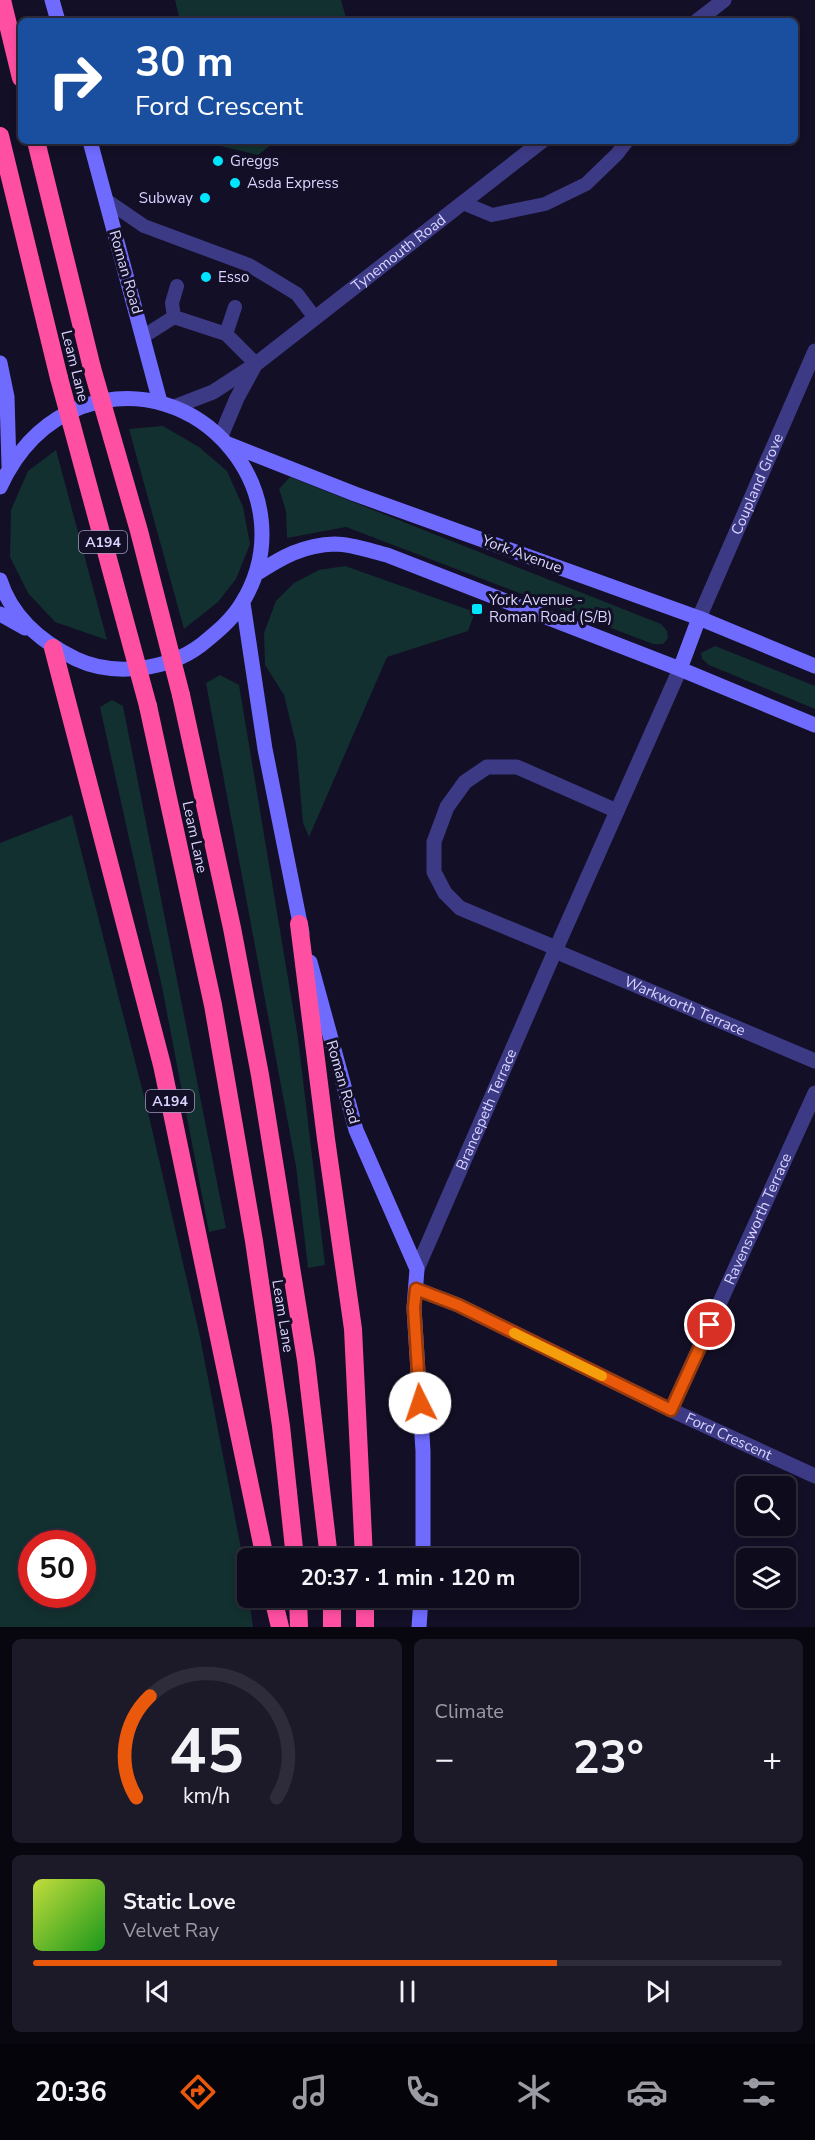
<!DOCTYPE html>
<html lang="en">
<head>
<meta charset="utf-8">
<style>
	:root { --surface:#0e0b1c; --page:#1c1929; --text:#f1f3f6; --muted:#9b9ba3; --line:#2e2b3b; --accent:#ea580c }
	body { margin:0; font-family:"Nunito Sans",sans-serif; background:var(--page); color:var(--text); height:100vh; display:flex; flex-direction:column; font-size:22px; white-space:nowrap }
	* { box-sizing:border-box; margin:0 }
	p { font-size:20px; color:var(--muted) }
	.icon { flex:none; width:33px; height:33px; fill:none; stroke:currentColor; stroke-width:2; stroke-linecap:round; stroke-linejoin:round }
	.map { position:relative; height:1627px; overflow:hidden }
	.drawer { display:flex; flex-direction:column; gap:12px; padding:12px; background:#08060f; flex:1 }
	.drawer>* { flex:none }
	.banner { position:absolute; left:18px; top:18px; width:780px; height:126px; border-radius:9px; box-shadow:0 3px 9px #0003,0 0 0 2px var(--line); background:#1a4fa0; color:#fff; overflow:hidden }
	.tools { position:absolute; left:736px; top:1476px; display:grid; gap:12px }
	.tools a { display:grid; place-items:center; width:60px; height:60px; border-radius:9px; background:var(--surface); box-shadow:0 3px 9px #0003,0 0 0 2px var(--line); font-size:30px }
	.speed { position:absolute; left:18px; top:1530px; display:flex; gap:12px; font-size:30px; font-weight:700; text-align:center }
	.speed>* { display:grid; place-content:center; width:78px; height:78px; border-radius:50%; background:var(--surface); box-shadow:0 3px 9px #0003,0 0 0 2px var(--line); line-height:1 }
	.speed .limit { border:9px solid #d22; background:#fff; color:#111 }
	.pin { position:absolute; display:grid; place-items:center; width:51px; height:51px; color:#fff; margin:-26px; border:3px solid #fff; border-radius:50%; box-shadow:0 2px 6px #0007 }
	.me { position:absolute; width:66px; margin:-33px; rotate:356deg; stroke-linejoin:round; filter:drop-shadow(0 0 4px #0008) }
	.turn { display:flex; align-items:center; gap:21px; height:126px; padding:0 18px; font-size:27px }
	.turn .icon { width:78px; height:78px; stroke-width:2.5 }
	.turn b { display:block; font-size:42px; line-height:51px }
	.big { font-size:45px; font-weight:700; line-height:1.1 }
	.drawer .widget { flex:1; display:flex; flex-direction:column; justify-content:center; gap:9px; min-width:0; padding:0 21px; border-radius:9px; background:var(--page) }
	.drawer .dial { align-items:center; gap:0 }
	.dial svg { height:156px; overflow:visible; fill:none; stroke:var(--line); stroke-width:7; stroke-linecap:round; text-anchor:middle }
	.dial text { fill:var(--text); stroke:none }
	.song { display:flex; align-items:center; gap:18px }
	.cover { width:72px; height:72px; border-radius:9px; background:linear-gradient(135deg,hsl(70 70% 55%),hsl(120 70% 35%)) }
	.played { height:6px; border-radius:3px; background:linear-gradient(90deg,var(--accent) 70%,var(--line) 70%) }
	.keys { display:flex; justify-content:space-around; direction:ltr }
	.heat { display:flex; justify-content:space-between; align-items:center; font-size:33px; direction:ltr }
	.drawer .tiles { flex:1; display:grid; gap:12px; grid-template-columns:1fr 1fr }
	.widget:last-child { grid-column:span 2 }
	.trip { position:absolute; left:237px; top:1548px; width:342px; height:60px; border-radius:9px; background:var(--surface); box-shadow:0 3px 9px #0003,0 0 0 2px var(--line); font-weight:700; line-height:60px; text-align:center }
	.tabs { display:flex; height:96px; justify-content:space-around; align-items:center; background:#06040b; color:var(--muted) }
	.tabs .icon { width:42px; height:42px }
	.tabs .active { color:var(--accent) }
	.tabs b { font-size:27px; color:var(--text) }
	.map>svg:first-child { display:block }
</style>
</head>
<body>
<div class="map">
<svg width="815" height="1627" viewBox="0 0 815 1627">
	<rect width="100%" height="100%" fill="#130f26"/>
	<!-- green -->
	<path fill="#12302f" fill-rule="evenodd" d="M175 0H341L347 21H180Z
		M208 141H276L258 155 208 143Z
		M163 426 199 447 227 471 243 507 250 544 236 579 218 602 184 629 129 429Z
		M56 450 107 640 55 622 28 593 10 557 11 510 28 471Z
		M290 477 661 624 667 631 668 638 663 644H653L346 527 287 538 286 511 279 489Z
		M345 566 475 612 468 631 387 657 309 837 303 823 296 744 284 695 265 665 264 633 276 601 294 583 319 570Z
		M715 646 815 686V709L709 665 702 659 701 653Z
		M220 675 239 685 298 1038 325 1265 308 1268 296 1166 206 683Z
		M112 700 123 706 226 1228 209 1232 162 987 100 707Z
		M72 815 147 1108 199 1332 246 1574 248 1598H249L253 1627H0V843ZM32 1544H82V1594H32Z"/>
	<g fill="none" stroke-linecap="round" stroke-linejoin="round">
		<!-- lane -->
		<path stroke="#3d3a85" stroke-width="14" d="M106 200 144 226 249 265 297 294 315 318
			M463 203 492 215 545 204 586 184 617 154 627 141
			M174 317 172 303 177 286
			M226 334 235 307
			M144 336 174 317 226 334 256 364"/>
		<!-- street -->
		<g stroke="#3d3a85" stroke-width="15">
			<path d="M697 21 724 0"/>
			<path id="s1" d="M174 407 213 392 256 364 542 141"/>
			<path d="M221 436 237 398 254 367"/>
			<path id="s2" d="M699 618 815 351"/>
			<path d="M556 948 460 908 445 893 434 872V842L447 807 465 782 487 767H517L617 811"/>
			<path id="s3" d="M555 951 815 1061"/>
			<path id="s4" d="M417 1269 555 951 680 669"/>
			<path id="s5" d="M416 1289 458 1305 671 1410 815 1476"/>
			<path id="s6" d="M671 1410 815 1093"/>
		</g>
		<!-- secondary -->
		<path stroke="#6f6bff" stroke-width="15" d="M52 0 58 21
			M90 141 160 402
			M0 363 7 397 9 466
			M228 444 355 494 699 618 815 666
			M0 487C17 450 42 422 81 407 199 364 308 495 242 603 232 620 217 632 201 645 168 670 114 677 76 659 41 642 12 618 0 580
			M256 574C282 557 303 545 335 544 351 544 371 551 387 555L680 669 815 725
			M243 603 265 749 302 933
			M0 614 25 628
			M680 669 699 618
			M310 962 356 1130 417 1269 414 1308 423 1451V1558
			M419 1627 421 1598"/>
		<!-- highway -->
		<path stroke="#ff4fa3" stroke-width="18" d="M2 0 21 78
			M0 136 59 378
			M36 141 92 368
			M53 648 162 1065 265 1558
			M181 695 232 928 260 1075 306 1360 329 1558
			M148 706 213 1005 254 1241 281 1426 295 1558
			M299 924 326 1139 353 1329 364 1558
			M273 1598 280 1627
			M298 1598 299 1627
			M332 1598V1627
			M365 1598V1627"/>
		<!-- highway-bridge -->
		<path stroke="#ff4fa3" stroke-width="18" d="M92 368 139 531 181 695
			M59 378 148 706"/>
	</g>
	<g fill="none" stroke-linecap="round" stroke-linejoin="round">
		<!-- route casing -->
		<g stroke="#983908" stroke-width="15">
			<path id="route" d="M420 1403 414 1308 416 1289 458 1305 671 1410 710 1325"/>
		</g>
		<!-- route -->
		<use href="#route" stroke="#ea580c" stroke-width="10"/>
		<!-- slow -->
		<path stroke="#f59e0b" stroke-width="10" d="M514 1333 602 1376"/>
	</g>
	<!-- markers -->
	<g fill="#00e5ff" stroke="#130f26" stroke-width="2">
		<circle cx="218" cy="161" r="6"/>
		<circle cx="235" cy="183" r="6"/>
		<circle cx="205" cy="198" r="6"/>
		<circle cx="206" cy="277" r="6"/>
		<rect x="471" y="603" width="12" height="12" rx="3"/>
	</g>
	<g text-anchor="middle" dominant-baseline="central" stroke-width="6" stroke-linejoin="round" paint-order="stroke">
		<!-- shield labels -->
		<g fill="#130f26" stroke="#9e99be" stroke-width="1.5">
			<rect x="79" y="531" width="48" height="22" rx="4.5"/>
			<rect x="146" y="1090" width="48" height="22" rx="4.5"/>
		</g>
		<g font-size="14" font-weight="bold" fill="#d9d4ff">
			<text x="103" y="542">A194</text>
			<text x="170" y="1101">A194</text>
		</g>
		<!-- poi labels -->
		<g font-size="15" fill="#d9d4ff" stroke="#130f26" text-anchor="start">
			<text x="230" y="161">Greggs</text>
			<text x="247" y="183">Asda Express</text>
			<text x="193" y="198" text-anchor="end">Subway</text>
			<text x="218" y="277">Esso</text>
			<text x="489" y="600">York Avenue -<tspan x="489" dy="17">Roman Road (S/B)</tspan></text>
		</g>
		<!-- street labels -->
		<g font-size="15" fill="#d9d4ff" stroke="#130f26">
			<text stroke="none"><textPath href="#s1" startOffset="274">Tynemouth Road</textPath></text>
			<text transform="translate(126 272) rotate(74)">Roman Road</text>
			<text transform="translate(75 366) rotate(76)">Leam Lane</text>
			<text stroke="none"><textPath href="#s2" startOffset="146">Coupland Grove</textPath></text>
			<text transform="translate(522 554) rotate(20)">York Avenue</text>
			<text transform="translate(195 837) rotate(78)">Leam Lane</text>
			<text stroke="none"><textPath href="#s3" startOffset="141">Warkworth Terrace</textPath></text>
			<text transform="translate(343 1082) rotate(74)">Roman Road</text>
			<text stroke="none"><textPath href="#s4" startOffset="174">Brancepeth Terrace</textPath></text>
			<text stroke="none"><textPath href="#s6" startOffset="210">Ravensworth Terrace</textPath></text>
			<text transform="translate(283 1316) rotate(81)">Leam Lane</text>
			<text stroke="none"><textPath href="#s5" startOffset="346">Ford Crescent</textPath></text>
		</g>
	</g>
</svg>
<div class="tools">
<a><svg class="icon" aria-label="search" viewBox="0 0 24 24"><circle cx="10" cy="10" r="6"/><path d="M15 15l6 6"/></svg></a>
<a><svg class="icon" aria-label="layers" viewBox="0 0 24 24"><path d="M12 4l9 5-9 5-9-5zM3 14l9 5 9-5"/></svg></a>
</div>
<div class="speed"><div class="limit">50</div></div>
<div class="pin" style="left:710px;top:1325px;background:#d93025"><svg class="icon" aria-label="arrive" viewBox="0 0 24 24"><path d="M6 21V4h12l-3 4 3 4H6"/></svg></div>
<svg class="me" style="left:420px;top:1403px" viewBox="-20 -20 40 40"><circle r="19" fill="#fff"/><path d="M0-13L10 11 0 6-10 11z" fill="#ea580c"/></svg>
<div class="trip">20:37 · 1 min · 120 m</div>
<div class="banner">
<div class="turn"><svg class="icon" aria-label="right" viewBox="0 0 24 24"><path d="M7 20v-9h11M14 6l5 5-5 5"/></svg><div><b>30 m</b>Ford Crescent</div></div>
</div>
</div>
<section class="drawer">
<div class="tiles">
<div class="widget dial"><svg viewBox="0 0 100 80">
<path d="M14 69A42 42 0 1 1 86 69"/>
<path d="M14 69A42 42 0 0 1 21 17" stroke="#ea580c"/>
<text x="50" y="56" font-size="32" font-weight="700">45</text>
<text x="50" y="72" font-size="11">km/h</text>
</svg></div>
<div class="widget"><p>Climate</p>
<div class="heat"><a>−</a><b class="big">23°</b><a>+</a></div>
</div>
<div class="widget">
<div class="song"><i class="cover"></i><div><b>Static Love</b><p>Velvet Ray</p></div></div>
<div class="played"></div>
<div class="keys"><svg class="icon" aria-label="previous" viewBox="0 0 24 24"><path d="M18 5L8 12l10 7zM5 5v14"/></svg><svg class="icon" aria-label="pause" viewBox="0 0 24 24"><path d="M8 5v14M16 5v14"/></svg><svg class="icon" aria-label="next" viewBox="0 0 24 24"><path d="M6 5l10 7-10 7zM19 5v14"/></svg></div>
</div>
</div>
</section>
<nav class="tabs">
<b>20:36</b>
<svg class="icon active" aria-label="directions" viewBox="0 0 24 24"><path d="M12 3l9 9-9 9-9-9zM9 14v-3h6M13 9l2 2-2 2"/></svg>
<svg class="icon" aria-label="music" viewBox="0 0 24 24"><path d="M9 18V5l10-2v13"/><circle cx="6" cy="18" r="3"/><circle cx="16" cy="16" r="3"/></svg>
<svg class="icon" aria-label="phone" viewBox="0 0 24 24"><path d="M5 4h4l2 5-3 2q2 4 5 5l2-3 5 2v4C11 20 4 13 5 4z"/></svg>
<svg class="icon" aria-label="climate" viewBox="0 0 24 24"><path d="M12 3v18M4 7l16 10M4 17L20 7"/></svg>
<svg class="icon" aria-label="car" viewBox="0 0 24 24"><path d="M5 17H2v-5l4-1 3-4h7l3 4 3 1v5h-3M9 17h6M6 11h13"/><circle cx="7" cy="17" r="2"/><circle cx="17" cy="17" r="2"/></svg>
<svg class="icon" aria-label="filters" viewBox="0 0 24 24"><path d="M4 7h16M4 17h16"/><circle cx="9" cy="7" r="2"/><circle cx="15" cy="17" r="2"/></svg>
</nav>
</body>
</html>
